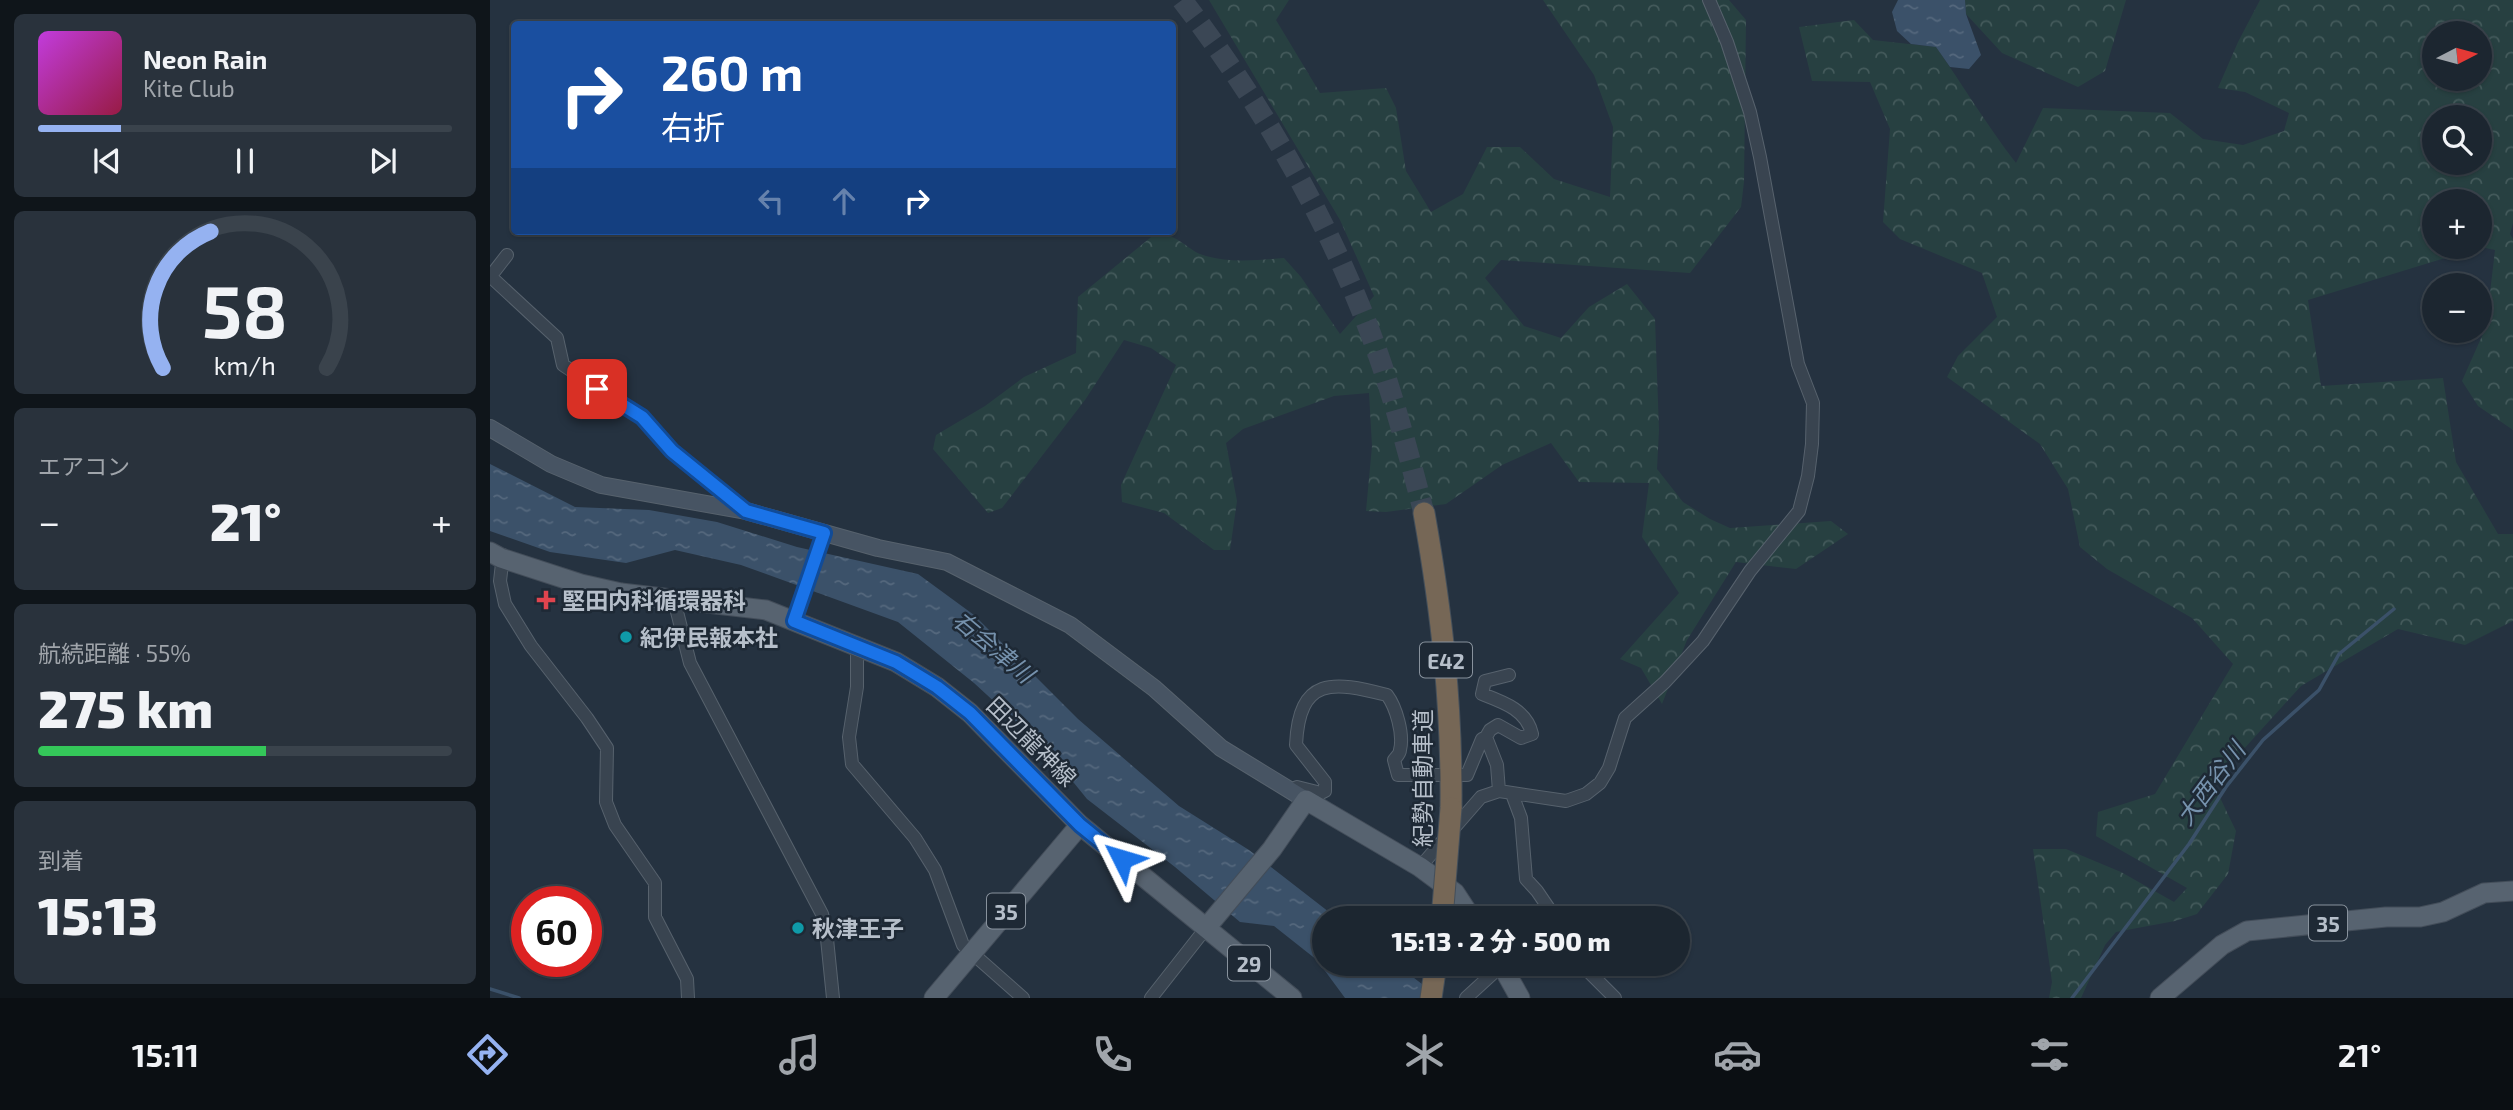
<!DOCTYPE html>
<html lang="ja">
<head>
<meta charset="utf-8">
<style>
	:root { --surface:#1c2630; --page:#29323c; --text:#f1f3f6; --muted:#a0a5ab; --line:#3a434c; --accent:#95b2f1 }
	body { margin:0; font-family:"Exo 2","Noto Sans JP",sans-serif; background:var(--page); color:var(--text); height:100vh; display:flex; flex-direction:column; font-size:26px; white-space:nowrap }
	* { box-sizing:border-box; margin:0 }
	p { font-size:23px; color:var(--muted) }
	.icon { flex:none; width:38px; height:38px; fill:none; stroke:currentColor; stroke-width:2; stroke-linecap:round; stroke-linejoin:round }
	.map { position:relative; flex:1; overflow:hidden }
	.side { display:flex; flex-direction:column; gap:14px; padding:14px; background:#0f151a; width:490px }
	.side>* { flex:none }
	.hud { position:absolute; left:21px; top:21px; width:665px; height:214px; border-radius:7px; box-shadow:0 2px 5px #0004,0 0 0 2px var(--line); background:#1a4fa0; color:#fff; overflow:hidden }
	.needle { width:46px; rotate:84deg }
	.buttons { position:absolute; left:1932px; top:21px; display:grid; gap:14px }
	.buttons a { display:grid; place-items:center; width:70px; height:70px; border-radius:50%; background:var(--surface); box-shadow:0 2px 5px #0004,0 0 0 2px var(--line); font-size:35px }
	.speed { position:absolute; left:21px; top:886px; display:flex; gap:14px; font-size:35px; font-weight:700; text-align:center }
	.speed>* { display:grid; place-content:center; width:91px; height:91px; border-radius:50%; background:var(--surface); box-shadow:0 2px 5px #0004,0 0 0 2px var(--line); line-height:1 }
	.speed .limit { border:10px solid #d22; background:#fff; color:#111 }
	.pin { position:absolute; display:grid; place-items:center; width:60px; height:60px; color:#fff; margin:-30px; border-radius:14px; box-shadow:0 4px 10px #0006 }
	.me { position:absolute; width:77px; margin:-38px; rotate:310deg; stroke-linejoin:round; filter:drop-shadow(0 0 5px #0008) }
	.turn { display:flex; align-items:center; gap:24px; height:147px; padding:0 35px; font-size:32px }
	.turn .icon { width:91px; height:91px; stroke-width:2.5 }
	.turn b { display:block; font-size:49px; line-height:60px }
	.lanes { display:flex; align-items:center; height:66px; padding:0 35px; background:#0003; justify-content:center; gap:35px; direction:ltr }
	.lanes .off { opacity:.35 }
	.big { font-size:52px; font-weight:800; line-height:1.1 }
	.side .widget { flex:1; display:flex; flex-direction:column; justify-content:center; gap:10px; min-width:0; padding:0 24px; border-radius:10px; background:var(--page) }
	.side .dial { align-items:center; gap:0 }
	.dial svg { height:182px; overflow:visible; fill:none; stroke:var(--line); stroke-width:7; stroke-linecap:round; text-anchor:middle }
	.dial text { fill:var(--text); stroke:none }
	.song { display:flex; align-items:center; gap:21px }
	.cover { width:84px; height:84px; border-radius:10px; background:linear-gradient(135deg,hsl(290 70% 55%),hsl(340 70% 35%)) }
	.played { height:7px; border-radius:4px; background:linear-gradient(90deg,var(--accent) 20%,var(--line) 20%) }
	.keys { display:flex; justify-content:space-around; direction:ltr }
	.heat { display:flex; justify-content:space-between; align-items:center; font-size:38px; direction:ltr }
	.charge { height:10px; border-radius:5px; background:linear-gradient(90deg,#34c759 55%,var(--line) 0) }
	.trip { position:absolute; left:822px; top:906px; width:378px; height:70px; border-radius:35px; background:var(--surface); box-shadow:0 2px 5px #0004,0 0 0 2px var(--line); font-weight:800; line-height:70px; text-align:center }
	.tabs { display:flex; height:112px; justify-content:space-around; align-items:center; background:#0b0f13; color:var(--muted) }
	.tabs .icon { width:49px; height:49px }
	.tabs .on { color:var(--accent) }
	.tabs b { font-size:32px; color:var(--text) }
	main { display:flex; flex:1; min-height:0 }
	.map>svg:first-child { display:block }
</style>
</head>
<body>
<main>
<section class="side">
<div class="widget">
<div class="song"><i class="cover"></i><div><b>Neon Rain</b><p>Kite Club</p></div></div>
<div class="played"></div>
<div class="keys"><svg class="icon" aria-label="previous" viewBox="0 0 24 24"><path d="M18 5L8 12l10 7zM5 5v14"/></svg><svg class="icon" aria-label="pause" viewBox="0 0 24 24"><path d="M8 5v14M16 5v14"/></svg><svg class="icon" aria-label="next" viewBox="0 0 24 24"><path d="M6 5l10 7-10 7zM19 5v14"/></svg></div>
</div>
<div class="widget dial"><svg viewBox="0 0 100 80">
<path d="M14 69A42 42 0 1 1 86 69"/>
<path d="M14 69A42 42 0 0 1 35 9" stroke="#95b2f1"/>
<text x="50" y="56" font-size="32" font-weight="700">58</text>
<text x="50" y="72" font-size="11">km/h</text>
</svg></div>
<div class="widget"><p>エアコン</p>
<div class="heat"><a>−</a><b class="big">21°</b><a>+</a></div>
</div>
<div class="widget"><p>航続距離 · 55%</p><b class="big">275 km</b><div class="charge"></div></div>
<div class="widget"><p>到着</p><b class="big">15:13</b></div>
</section>
<div class="map">
<svg width="2023" height="998" viewBox="0 0 2023 998">
	<defs>
		<pattern id="forest-crowns" width="20" height="18" patternUnits="userSpaceOnUse" patternTransform="scale(1.75)"><rect width="20" height="18" fill="#274041"/><path d="M2 6a3 3 0 1 1 6 0M12 15a3 3 0 1 1 6 0" fill="none" stroke="#445a5b"/></pattern>
		<pattern id="water-ripples" width="26" height="14" patternUnits="userSpaceOnUse" patternTransform="scale(1.75)"><rect width="26" height="14" fill="#3b5169"/><path d="M2 4q2-2 4 0t4 0M15 11q2-2 4 0t4 0" fill="none" stroke="#55687d"/></pattern>
	</defs>
	<rect width="100%" height="100%" fill="#253240"/>
	<!-- forest -->
	<path fill="url(#forest-crowns)" fill-rule="evenodd" d="M719 0H799L786 20 830 93 896 88 906 108 916 171 941 212 973 194 997 147H1030L1064 179 1120 197 1123 127 1104 75 1053 0H1239L1256 20 1254 182 1251 207 1200 273 1011 260 995 278 1034 326 1071 338 1099 307 1137 284 1165 319 1169 430 1167 469 1193 502 1220 519 1240 528 1341 521 1358 534 1306 569 1246 562 1197 640 1172 704 1151 668 1130 659 1189 593 1152 537 1159 483 1089 482 1061 443 1012 465 956 504 896 512 876 511 882 446 879 393 844 396 753 429 736 443 747 501 740 550H724L674 513 632 502 631 485 686 365 661 348 634 340 595 400 512 508 498 513 443 449 446 435 495 406 534 377 586 353 588 297 666 233C693 236 695 250 716 256 740 263 769 260 794 258L811 277 850 334 884 296 850 220Z
		M1475 0H1636L1615 71 1588 87 1512 53 1476 14Z
		M1770 0H2023V223L2020 234 2023 239V430L1988 406 1972 381 1996 327 2005 250 1991 247 1818 300 1831 386 1953 378 1966 462 2008 534H2023V621L1975 645 1908 629 1811 686 1723 783 1746 831 1738 874 1707 914 1685 921 1626 932 1615 945 1591 998H1559L1562 982 1543 849H1576L1631 872 1684 902 1697 888 1606 836 1608 812 1665 794 1743 664 1702 618 1617 569 1590 547 1578 489 1550 444 1457 377 1468 356 1507 317 1492 273 1410 239 1393 222 1400 129 1380 82 1322 81 1309 27 1364 20 1383 40 1446 47C1473 85 1497 126 1526 163L1553 108 1680 113 1713 139 1753 145 1794 131 1799 113 1755 92 1728 88 1748 42ZM1944 33H1990V79H1944ZM1944 117H1990V163H1944ZM1944 201H1990V247H1944Z"/>
	<!-- water -->
	<path fill="url(#water-ripples)" d="M1408 0H1475L1476 14 1491 55 1479 69 1460 67 1446 47 1421 44 1407 31 1402 12Z
		M0 464 85 507 159 510 227 522 307 547 428 574 484 615 588 719 689 806 759 850 848 919H835V964H906L950 998H855L827 960 784 926 750 922 685 867 597 799 558 751 484 683 408 622 251 565 185 550 136 563 60 552 0 531Z"/>
	<g fill="none" stroke-linecap="round" stroke-linejoin="round">
		<!-- stream -->
		<path stroke="#3b5169" stroke-width="3.5" d="M0 989 29 998
			M1582 998 1699 844 1736 787 1773 740 1829 690 1849 654 1904 609"/>
		<!-- highway-tunnel -->
		<path stroke="#3b4755" stroke-width="21" stroke-dasharray="21 10" stroke-linecap="butt" d="M692 0C768 99 829 203 875 319 900 382 917 448 934 513"/>
		<!-- street casing -->
		<g stroke="#57626d" stroke-width="14">
			<path id="street" d="M0 276 67 338 73 365 151 417 182 451 256 511
				M0 277 17 255
				M13 555 10 581 15 604 41 646 97 718 117 748 116 802 125 825 165 883V917L197 979 198 998
				M184 600 200 663 332 914 336 929 343 998
				M304 621 334 533
				M367 646V687L359 737 362 764 425 838 445 870 473 945 533 998
				M972 775H977L992 739 996 737
				M799 791 807 787 831 793 835 791V782L806 745C809 676 843 681 897 695 906 707 914 734 910 750 910 754 906 757 904 760L908 775H950
				M1009 791 1007 765 996 737 1000 730 1008 725 1031 738 1042 734C1037 710 1013 702 992 694L995 681 1019 675
				M1022 794 1031 818 1036 879 1047 891 1064 916
				M930 867 991 797 1009 791 1076 801 1096 794 1110 783 1119 768 1135 718 1175 682 1213 641 1260 571 1309 511 1318 476 1322 444 1323 403 1308 364 1270 157 1260 112 1237 42 1219 0
				M1095 964 1099 972 1125 998
				M661 998 716 928
				M976 998 1012 965"/>
		</g>
		<!-- secondary casing -->
		<g stroke="#57626d" stroke-width="18">
			<path id="secondary" d="M0 428 61 464 111 485 256 511 388 548 457 562 580 625 664 688 731 748 816 800"/>
		</g>
		<!-- primary casing -->
		<g stroke="#434d59" stroke-width="21">
			<path id="primary" d="M0 552 11 558 91 584 131 593 276 610 406 662 447 687 480 713 590 825 802 998
				M716 928 782 849 816 800 930 867 965 893 982 919
				M1011 964 1030 998
				M444 998 590 825
				M1670 998 1732 945 1757 931 1896 917H1930L1953 912 1994 893 2023 891"/>
		</g>
		<!-- highway casing -->
		<g stroke="#444f5a" stroke-width="23">
			<path id="highway" d="M934 513C952 614 962 705 961 808
				M941 998 946 964"/>
		</g>
		<!-- street -->
		<use href="#street" stroke="#394450" stroke-width="12"/>
		<!-- secondary -->
		<use href="#secondary" stroke="#475463" stroke-width="16"/>
		<!-- primary -->
		<use href="#primary" stroke="#576370" stroke-width="19"/>
		<!-- highway -->
		<use href="#highway" stroke="#766756" stroke-width="21"/>
		<!-- highway-bridge casing -->
		<g stroke="#444f5a" stroke-width="23" stroke-linecap="butt">
			<path id="highway-bridge" d="M952 919 961 808"/>
		</g>
		<!-- highway-bridge -->
		<use href="#highway-bridge" stroke="#766756" stroke-width="21"/>
	</g>
	<g fill="none" stroke-linecap="round" stroke-linejoin="round">
		<!-- route casing -->
		<g stroke="#114b97" stroke-width="18">
			<path id="route" d="M107 389 152 417 182 451 256 511 334 533 304 621 406 662 447 687 480 713 590 825 632 859"/>
		</g>
		<!-- route -->
		<use href="#route" stroke="#1a73e8" stroke-width="12"/>
	</g>
	<!-- markers -->
	<path fill="#e0444e" stroke="#1e2935" stroke-width="2.5" d="M52.5 589.5h7v7h7v7h-7v7h-7v-7h-7v-7h7z"/>
	<g fill="#0f9aa8" stroke="#1e2935" stroke-width="2.5">
		<circle cx="136" cy="637" r="7"/>
		<circle cx="308" cy="928" r="7"/>
	</g>
	<g text-anchor="middle" dominant-baseline="central" stroke-width="5" stroke-linejoin="round" paint-order="stroke">
		<!-- shield labels -->
		<g fill="#1e2935" stroke="#88929d" stroke-width="2">
			<rect x="930" y="642.5" width="52" height="35" rx="5"/>
			<rect x="497" y="893.5" width="38" height="35" rx="5"/>
			<rect x="1819" y="905.5" width="38" height="35" rx="5"/>
			<rect x="738" y="945.5" width="42" height="35" rx="5"/>
		</g>
		<g font-size="21" font-weight="bold" fill="#b6bfca">
			<text x="956" y="660">E42</text>
			<text x="516" y="911">35</text>
			<text x="1838" y="923">35</text>
			<text x="759" y="963">29</text>
		</g>
		<!-- poi labels -->
		<g font-size="23" font-weight="bold" fill="#b6bfca" stroke="#1e2935" text-anchor="start">
			<text x="72" y="600">堅田内科循環器科</text>
			<text x="150" y="637">紀伊民報本社</text>
			<text x="322" y="928">秋津王子</text>
		</g>
		<!-- street labels -->
		<g font-size="23" fill="#b6bfca" stroke="#1e2935">
			<text transform="translate(542 741) rotate(45)">田辺龍神線</text>
			<text transform="translate(932 778) rotate(-90)">紀勢自動車道</text>
		</g>
		<!-- water labels -->
		<g font-size="24" font-style="italic" fill="#7692ad" stroke="#1e2935">
			<text transform="translate(504 646) rotate(40)">右会津川</text>
			<text transform="translate(1720 783) rotate(-53)">大西谷川</text>
		</g>
	</g>
</svg>
<div class="buttons">
<a><svg class="needle" viewBox="-14 -14 28 28"><path d="M0-13l5 13h-10z" fill="#e53935"/><path d="M0 13l5-13h-10z" fill="#a0a5ab"/></svg></a>
<a><svg class="icon" aria-label="search" viewBox="0 0 24 24"><circle cx="10" cy="10" r="6"/><path d="M15 15l6 6"/></svg></a>
<a>+</a>
<a>−</a>
</div>
<div class="speed"><div class="limit">60</div></div>
<div class="pin" style="left:107px;top:389px;background:#d93025"><svg class="icon" aria-label="arrive" viewBox="0 0 24 24"><path d="M6 21V4h12l-3 4 3 4H6"/></svg></div>
<svg class="me" style="left:632px;top:859px" viewBox="-20 -20 40 40"><path d="M0-17L14 15 0 8-14 15z" fill="#1a73e8" stroke="#fff" stroke-width="4"/></svg>
<div class="trip">15:13 · 2 分 · 500 m</div>
<div class="hud">
<div class="turn"><svg class="icon" aria-label="right" viewBox="0 0 24 24"><path d="M7 20v-9h11M14 6l5 5-5 5"/></svg><div><b>260 m</b>右折</div></div>
<div class="lanes"><svg class="icon off" aria-label="left" viewBox="0 0 24 24"><path d="M17 20v-9H6M10 6l-5 5 5 5"/></svg><svg class="icon off" aria-label="ahead" viewBox="0 0 24 24"><path d="M12 20V5M6 11l6-6 6 6"/></svg><svg class="icon" aria-label="right" viewBox="0 0 24 24"><path d="M7 20v-9h11M14 6l5 5-5 5"/></svg></div>
</div>
</div>
</main>
<nav class="tabs">
<b>15:11</b>
<svg class="icon on" aria-label="directions" viewBox="0 0 24 24"><path d="M12 3l9 9-9 9-9-9zM9 14v-3h6M13 9l2 2-2 2"/></svg>
<svg class="icon" aria-label="music" viewBox="0 0 24 24"><path d="M9 18V5l10-2v13"/><circle cx="6" cy="18" r="3"/><circle cx="16" cy="16" r="3"/></svg>
<svg class="icon" aria-label="phone" viewBox="0 0 24 24"><path d="M5 4h4l2 5-3 2q2 4 5 5l2-3 5 2v4C11 20 4 13 5 4z"/></svg>
<svg class="icon" aria-label="climate" viewBox="0 0 24 24"><path d="M12 3v18M4 7l16 10M4 17L20 7"/></svg>
<svg class="icon" aria-label="car" viewBox="0 0 24 24"><path d="M5 17H2v-5l4-1 3-4h7l3 4 3 1v5h-3M9 17h6M6 11h13"/><circle cx="7" cy="17" r="2"/><circle cx="17" cy="17" r="2"/></svg>
<svg class="icon" aria-label="filters" viewBox="0 0 24 24"><path d="M4 7h16M4 17h16"/><circle cx="9" cy="7" r="2"/><circle cx="15" cy="17" r="2"/></svg>
<b>21°</b>
</nav>
</body>
</html>
